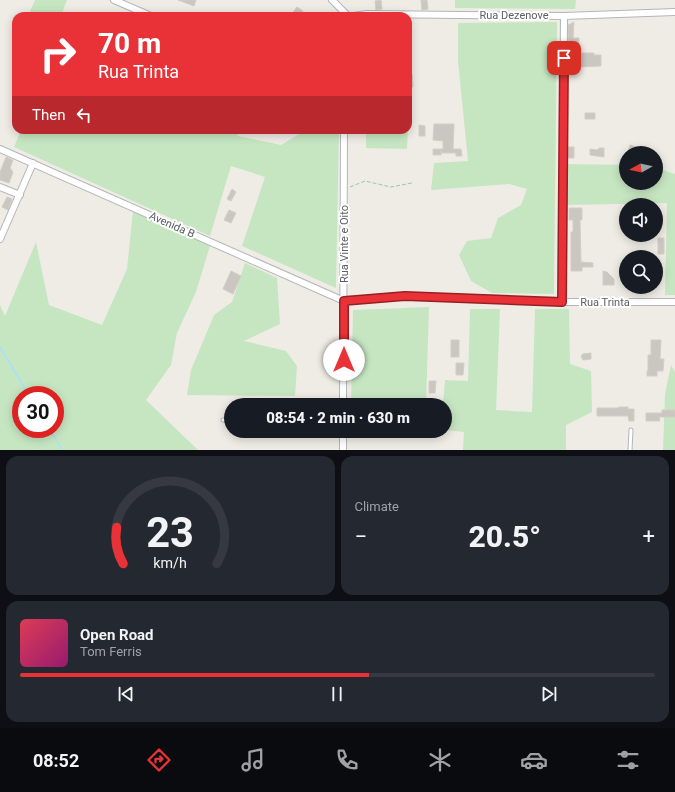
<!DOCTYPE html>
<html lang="en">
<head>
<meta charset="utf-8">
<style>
	:root { --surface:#171b24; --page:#242831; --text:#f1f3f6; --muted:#9ea1a6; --line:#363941; --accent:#e83238 }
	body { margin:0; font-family:Roboto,sans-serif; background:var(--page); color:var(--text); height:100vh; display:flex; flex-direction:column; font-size:15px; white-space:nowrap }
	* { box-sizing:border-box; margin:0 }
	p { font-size:13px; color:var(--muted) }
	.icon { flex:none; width:22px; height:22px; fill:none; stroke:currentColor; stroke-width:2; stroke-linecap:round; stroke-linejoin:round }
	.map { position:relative; height:450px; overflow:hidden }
	.details { display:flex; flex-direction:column; gap:6px; padding:6px; background:#0d0f14; flex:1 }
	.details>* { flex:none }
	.hud { position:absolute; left:12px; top:12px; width:400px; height:122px; border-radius:12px; box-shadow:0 2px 10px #0003; background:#e83238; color:#fff; overflow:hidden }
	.needle { width:26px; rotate:262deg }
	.buttons { position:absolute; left:619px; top:146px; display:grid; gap:8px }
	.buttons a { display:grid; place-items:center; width:44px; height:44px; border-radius:50%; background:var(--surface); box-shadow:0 2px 10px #0003; font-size:20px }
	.speed { position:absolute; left:12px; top:386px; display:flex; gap:8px; font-size:20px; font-weight:700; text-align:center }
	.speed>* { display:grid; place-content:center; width:52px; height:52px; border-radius:50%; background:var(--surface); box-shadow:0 2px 10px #0003; line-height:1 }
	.speed .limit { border:6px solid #d22; background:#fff; color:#111 }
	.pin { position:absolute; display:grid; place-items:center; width:34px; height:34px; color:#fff; margin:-17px; border-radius:8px; box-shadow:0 2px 6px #0006 }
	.me { position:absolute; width:44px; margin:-22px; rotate:0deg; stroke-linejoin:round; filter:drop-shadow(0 0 3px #0008) }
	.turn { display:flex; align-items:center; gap:14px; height:84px; padding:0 20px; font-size:18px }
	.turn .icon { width:52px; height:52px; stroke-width:2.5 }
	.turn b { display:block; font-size:28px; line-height:34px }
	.then { display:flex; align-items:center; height:38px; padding:0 20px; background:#0003; gap:8px; font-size:15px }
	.big { font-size:30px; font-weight:800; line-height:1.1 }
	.details .widget { flex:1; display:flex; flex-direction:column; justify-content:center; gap:6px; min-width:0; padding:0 14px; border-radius:12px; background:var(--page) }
	.details .dial { align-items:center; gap:0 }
	.dial svg { height:104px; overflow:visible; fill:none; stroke:var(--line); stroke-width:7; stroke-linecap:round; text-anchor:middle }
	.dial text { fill:var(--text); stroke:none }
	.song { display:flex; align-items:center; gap:12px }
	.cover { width:48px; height:48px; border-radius:6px; background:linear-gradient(135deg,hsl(350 70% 55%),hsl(320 70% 35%)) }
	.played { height:4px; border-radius:2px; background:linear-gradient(90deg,var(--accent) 55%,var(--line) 55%) }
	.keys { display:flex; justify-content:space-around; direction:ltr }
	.heat { display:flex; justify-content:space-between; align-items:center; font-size:22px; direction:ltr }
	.details .tiles { flex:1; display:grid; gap:6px; grid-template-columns:1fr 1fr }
	.widget:last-child { grid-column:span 2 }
	.trip { position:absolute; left:224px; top:398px; width:228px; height:40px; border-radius:20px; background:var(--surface); box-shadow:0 2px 10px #0003; font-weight:800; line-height:40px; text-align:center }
	.tab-bar { display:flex; height:64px; justify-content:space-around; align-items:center; background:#090b0e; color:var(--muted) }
	.tab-bar .icon { width:28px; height:28px }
	.tab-bar .current { color:var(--accent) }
	.tab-bar b { font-size:18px; color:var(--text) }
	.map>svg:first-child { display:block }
</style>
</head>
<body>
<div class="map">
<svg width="675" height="450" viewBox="0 0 675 450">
	<rect width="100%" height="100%" fill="#efece5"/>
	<!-- green -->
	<path fill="#c6e6c2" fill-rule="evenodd" d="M35 0H67L61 16H28Z
		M455 0H576L575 9 455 8Z
		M557 22 554 294 492 293 471 281 459 255 467 241 491 238 498 218 521 205 527 189 509 184 431 190 434 163 468 161 458 61V23Z
		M21 130H236L238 136 281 145 306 130H339L336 288 242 246 265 177 231 166 210 236 14 147Z
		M366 130H408L407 149 366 148Z
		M565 164 626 165V183H656V168L675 174V295H665L667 203 565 205Z
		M133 211 210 246 196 292 177 333 171 365 146 400 198 450H0V305L5 316 36 242 49 305 102 325 127 269ZM21 395H55V429H21Z
		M245 263 277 278 280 324 244 341 286 351 297 366 295 396 187 395 191 370 214 315 232 302Z
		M429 307 426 405H351L353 310Z
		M470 309H500L496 410 532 412 535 309H569L570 364 591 371 592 412 566 425V450H463L464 432 445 430V405H443L445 380 468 381Z
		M671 365 675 372V450H663L665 394Z"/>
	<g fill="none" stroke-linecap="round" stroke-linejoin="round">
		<!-- stream -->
		<path stroke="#a5e2fe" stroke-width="1.5" d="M0 347 29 395
			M50 429 62 450"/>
	</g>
	<!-- building -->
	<path fill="#cac7c2" stroke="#d4cdc3" d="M178 0H196L194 6Z
		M381 0 382 9 376 10 375 1Z
		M421 0H427L428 9 422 10Z
		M297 7 303 11 299 16H290Z
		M574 22 573 38H579L578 49 568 48V25Z
		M577 53H594V55H601V66L577 67Z
		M408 74H412L413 87H408Z
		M585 113H595V119H585Z
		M434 124H454L453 149H461L462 156H456V153H441V150V155H433V149H443V141L433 140Z
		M419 125 425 126V136H419Z
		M630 145 640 148 638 153H628Z
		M568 147H574V158H568Z
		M599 148H604V157L590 155V149L598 150Z
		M6 157 13 160 10 168 13 172 9 183 0 180V172Z
		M232 189 236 192 231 201 227 199Z
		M7 197 12 199 8 210 2 207Z
		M569 208H582V220H580L581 262 593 263V267H582V271H571V232H573V220H569Z
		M229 210 236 213 231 223 224 220Z
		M658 238H664V254H658Z
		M231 271 241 276 233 294 223 289Z
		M603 271 607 272 614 279V285H603Z
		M451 340H459V357H451Z
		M651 340H661L660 359H664L663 371H657V376H647V371H648V355H651Z
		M591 353V359L583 360 581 356 583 354Z
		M456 363H464L463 375H456Z
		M429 381H436L435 393H429Z
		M619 407H628V409H634V421H629L628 416H597V408H619Z
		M662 410H675V417H659L660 421H646V413H662Z
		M406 431H432V436L406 437Z"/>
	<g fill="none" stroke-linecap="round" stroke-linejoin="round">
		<!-- service casing -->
		<g stroke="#b2b6ba" stroke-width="5">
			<path id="service" d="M223 420 231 421
				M630 450 631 430"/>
		</g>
		<!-- minor casing -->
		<g stroke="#b2b6ba" stroke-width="8">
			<path id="minor" d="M114 0 151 16
				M332 0 348 16
				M353 16 367 14 564 16 675 12
				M0 149 344 301 405 296 562 302H675
				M0 187 20 195
				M0 239 33 163
				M562 302 564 16
				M343 405 344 130
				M343 450V431"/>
		</g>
		<!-- path -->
		<path stroke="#9ccaa3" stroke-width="1" stroke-dasharray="4 2" stroke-linecap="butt" d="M350 187 365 181 391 187 412 183"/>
		<!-- service -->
		<use href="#service" stroke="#fff" stroke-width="3"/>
		<!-- minor -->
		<use href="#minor" stroke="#fff" stroke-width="6"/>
	</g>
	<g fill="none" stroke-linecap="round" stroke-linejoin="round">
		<!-- route casing -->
		<g stroke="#972024" stroke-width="10">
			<path id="route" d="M344 360V301L405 296 562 302 564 58"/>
		</g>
		<!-- route -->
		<use href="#route" stroke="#e83238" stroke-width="7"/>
	</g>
	<g text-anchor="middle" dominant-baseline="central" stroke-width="4" stroke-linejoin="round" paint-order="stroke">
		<!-- street labels -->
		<g font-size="11" fill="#5d6165" stroke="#fff">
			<text x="514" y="15">Rua Dezenove</text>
			<text transform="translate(172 225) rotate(24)">Avenida B</text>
			<text transform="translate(344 244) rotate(-90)">Rua Vinte e Oito</text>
			<text x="605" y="302">Rua Trinta</text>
		</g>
	</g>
</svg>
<div class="buttons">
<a><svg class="needle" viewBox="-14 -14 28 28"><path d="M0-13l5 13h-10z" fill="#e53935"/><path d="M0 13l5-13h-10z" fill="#9ea1a6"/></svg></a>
<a><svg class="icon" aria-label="sound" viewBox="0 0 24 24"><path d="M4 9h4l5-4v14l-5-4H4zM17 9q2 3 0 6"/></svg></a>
<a><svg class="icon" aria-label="search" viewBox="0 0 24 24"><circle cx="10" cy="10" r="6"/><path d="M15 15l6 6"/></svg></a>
</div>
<div class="speed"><div class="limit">30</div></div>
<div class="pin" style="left:564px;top:58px;background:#d93025"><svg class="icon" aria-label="arrive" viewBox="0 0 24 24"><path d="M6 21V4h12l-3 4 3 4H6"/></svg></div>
<svg class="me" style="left:344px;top:360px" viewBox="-20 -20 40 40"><circle r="19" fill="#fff"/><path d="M0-13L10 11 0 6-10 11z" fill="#e83238"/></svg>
<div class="trip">08:54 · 2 min · 630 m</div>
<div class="hud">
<div class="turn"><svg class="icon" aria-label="right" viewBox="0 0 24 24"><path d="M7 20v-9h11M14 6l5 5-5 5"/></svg><div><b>70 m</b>Rua Trinta</div></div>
<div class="then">Then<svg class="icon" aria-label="left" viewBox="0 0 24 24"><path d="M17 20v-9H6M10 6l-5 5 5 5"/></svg></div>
</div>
</div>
<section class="details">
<div class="tiles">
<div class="widget dial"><svg viewBox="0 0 100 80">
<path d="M14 69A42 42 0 1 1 86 69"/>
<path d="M14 69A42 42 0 0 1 9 41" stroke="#e83238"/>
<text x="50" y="56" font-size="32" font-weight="700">23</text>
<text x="50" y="72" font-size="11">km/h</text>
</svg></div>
<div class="widget"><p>Climate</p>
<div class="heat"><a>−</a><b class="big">20.5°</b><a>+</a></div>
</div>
<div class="widget">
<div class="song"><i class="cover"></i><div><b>Open Road</b><p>Tom Ferris</p></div></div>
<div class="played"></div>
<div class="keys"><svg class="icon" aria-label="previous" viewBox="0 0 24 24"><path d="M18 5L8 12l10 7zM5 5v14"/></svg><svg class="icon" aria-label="pause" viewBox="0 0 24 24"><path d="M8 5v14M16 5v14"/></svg><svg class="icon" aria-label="next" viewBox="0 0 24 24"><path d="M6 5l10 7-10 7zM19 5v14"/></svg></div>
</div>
</div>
</section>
<nav class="tab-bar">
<b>08:52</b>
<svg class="icon current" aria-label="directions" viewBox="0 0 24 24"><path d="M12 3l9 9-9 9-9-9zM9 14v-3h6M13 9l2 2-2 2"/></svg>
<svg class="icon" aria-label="music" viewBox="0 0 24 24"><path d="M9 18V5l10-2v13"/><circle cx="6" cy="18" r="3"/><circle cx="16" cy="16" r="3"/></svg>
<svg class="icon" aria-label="phone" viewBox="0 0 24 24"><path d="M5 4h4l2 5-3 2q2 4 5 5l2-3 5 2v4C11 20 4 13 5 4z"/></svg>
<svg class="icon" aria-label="climate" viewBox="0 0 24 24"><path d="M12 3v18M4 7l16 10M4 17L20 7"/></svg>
<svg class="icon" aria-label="car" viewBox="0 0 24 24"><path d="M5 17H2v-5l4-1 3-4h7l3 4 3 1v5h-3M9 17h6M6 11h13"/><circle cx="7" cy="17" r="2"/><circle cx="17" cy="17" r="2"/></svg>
<svg class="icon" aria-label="filters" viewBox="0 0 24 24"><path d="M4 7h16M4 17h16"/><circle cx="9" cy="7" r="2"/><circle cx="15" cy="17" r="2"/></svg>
</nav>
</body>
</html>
